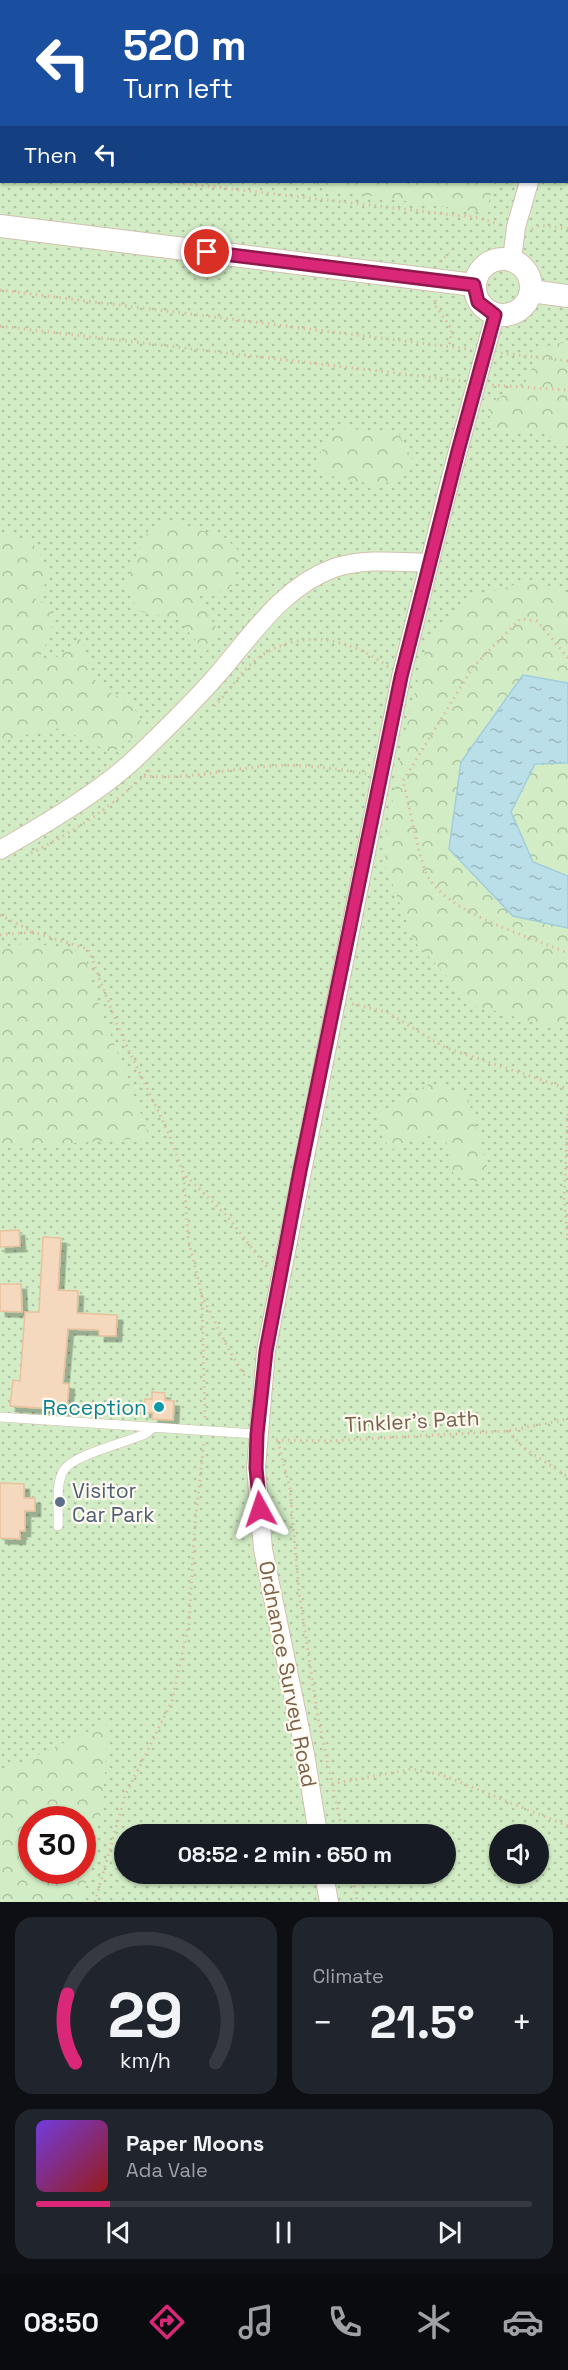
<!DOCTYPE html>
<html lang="en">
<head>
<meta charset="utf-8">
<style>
	:root { --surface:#171b24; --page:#20242c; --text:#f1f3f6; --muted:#9ea1a6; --line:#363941; --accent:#db2777 }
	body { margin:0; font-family:"Space Grotesk",sans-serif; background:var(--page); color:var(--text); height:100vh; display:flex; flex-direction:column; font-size:22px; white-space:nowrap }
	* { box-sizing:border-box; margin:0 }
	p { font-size:20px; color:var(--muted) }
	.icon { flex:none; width:33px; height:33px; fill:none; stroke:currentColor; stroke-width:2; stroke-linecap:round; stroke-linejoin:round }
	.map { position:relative; height:1902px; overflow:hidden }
	.panel { display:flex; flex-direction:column; gap:15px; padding:15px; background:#0d0f14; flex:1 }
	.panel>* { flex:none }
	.top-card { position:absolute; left:0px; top:0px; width:568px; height:183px; box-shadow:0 2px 4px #0004; background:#1a4fa0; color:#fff; overflow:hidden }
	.buttons { position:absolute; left:489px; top:1824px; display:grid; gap:12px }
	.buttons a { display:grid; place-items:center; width:60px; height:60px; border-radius:50%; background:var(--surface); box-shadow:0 2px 4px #0004; font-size:30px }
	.speed { position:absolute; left:18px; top:1806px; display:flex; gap:12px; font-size:30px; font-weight:700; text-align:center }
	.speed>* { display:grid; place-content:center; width:78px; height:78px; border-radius:50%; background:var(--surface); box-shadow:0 2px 4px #0004; line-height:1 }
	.speed .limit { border:9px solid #d22; background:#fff; color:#111 }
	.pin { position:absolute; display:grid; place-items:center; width:51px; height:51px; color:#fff; margin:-26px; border:3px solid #fff; border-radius:50%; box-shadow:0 2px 6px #0007 }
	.me { position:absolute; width:66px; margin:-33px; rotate:355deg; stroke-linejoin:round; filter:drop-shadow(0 0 4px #0008) }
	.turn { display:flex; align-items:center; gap:21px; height:126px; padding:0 24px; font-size:27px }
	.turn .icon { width:78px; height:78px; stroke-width:2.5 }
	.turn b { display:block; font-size:42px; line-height:51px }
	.then { display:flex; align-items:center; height:57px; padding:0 24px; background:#0003; gap:12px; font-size:22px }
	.big { font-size:45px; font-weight:600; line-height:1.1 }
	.panel .widget { flex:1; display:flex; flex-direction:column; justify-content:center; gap:9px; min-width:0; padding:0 21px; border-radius:18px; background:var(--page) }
	.panel .dial { align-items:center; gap:0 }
	.dial svg { height:156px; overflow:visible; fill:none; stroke:var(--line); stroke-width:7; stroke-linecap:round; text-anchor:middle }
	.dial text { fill:var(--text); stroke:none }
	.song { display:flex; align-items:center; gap:18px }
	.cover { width:72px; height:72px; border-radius:9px; background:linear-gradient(135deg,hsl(260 70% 55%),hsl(0 70% 35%)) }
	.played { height:6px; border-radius:3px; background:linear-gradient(90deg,var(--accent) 15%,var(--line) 15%) }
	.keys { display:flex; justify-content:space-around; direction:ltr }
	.heat { display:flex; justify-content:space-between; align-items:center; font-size:33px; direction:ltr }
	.panel .tiles { flex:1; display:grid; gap:15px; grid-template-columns:1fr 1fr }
	.widget:last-child { grid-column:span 2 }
	.trip { position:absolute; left:114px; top:1824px; width:342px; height:60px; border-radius:30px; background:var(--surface); box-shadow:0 2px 4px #0004; font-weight:600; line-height:60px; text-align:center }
	.tab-bar { display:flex; height:96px; justify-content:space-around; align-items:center; background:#090b0e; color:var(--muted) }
	.tab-bar .icon { width:42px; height:42px }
	.tab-bar .current { color:var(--accent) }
	.tab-bar b { font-size:27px; color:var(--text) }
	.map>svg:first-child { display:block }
</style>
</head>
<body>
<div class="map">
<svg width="568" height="1902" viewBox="0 0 568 1902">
	<defs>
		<pattern id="grass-dots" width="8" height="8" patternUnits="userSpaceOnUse" patternTransform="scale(1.5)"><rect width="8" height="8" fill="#d2edc5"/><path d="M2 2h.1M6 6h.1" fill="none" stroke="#afc3a2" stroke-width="1.8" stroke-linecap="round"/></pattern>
		<pattern id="forest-crowns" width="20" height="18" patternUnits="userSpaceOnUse" patternTransform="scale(1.5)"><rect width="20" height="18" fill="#d2edc5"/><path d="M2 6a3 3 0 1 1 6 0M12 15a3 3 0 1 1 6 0" fill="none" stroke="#afc3a2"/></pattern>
		<pattern id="water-ripples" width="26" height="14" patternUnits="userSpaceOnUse" patternTransform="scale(1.5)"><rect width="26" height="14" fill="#bbdfe9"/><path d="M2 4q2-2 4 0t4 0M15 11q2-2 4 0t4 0" fill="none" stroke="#9db8bf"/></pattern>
		<filter id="shadow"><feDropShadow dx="5.5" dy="5.5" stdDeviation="0" flood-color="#0004"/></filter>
	</defs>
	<rect width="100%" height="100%" fill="#fef7e9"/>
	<!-- grass -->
	<path fill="url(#grass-dots)" fill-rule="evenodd" d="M0 0H568V1902H0ZM2 2H567V182H2ZM32 1820H82V1870H32ZM124 1834H446V1874H124ZM500 1834H538V1874H500Z"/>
	<!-- forest -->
	<path fill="url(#forest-crowns)" fill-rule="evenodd" d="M314 182H495L485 213 320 188Z
		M563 342 568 350V446L537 430 494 434 487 405 526 381 541 348Z
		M336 427 399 434 416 467 381 486 321 474 317 459Z
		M165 520 224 537 239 551 231 589 197 597 219 632 206 652 178 620 138 611 125 583 148 531Z
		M0 532 32 542 52 574 35 599 54 608 51 634 40 656 52 661 80 638C92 673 90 690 130 700L145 729 112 753 60 728 16 737 0 744Z
		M534 579 568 596V1017L550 1027 474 1005 414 941 385 864 386 837 405 732 427 643 466 599Z
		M32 943 84 952 93 989 150 1138 0 1148V947Z
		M429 1084 467 1095 487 1166 477 1182 454 1176 446 1140 424 1135 391 1150 382 1136 377 1114Z
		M106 1723C109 1784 95 1842 82 1902H0V1773ZM32 1820H82V1870H32Z"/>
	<!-- water -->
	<path fill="url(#water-ripples)" stroke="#a1cddc" stroke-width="1.5" d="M523 675 568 683V763L535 764 511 812 533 862 568 876V928L513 916 449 849 461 762Z"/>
	<!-- building -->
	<path fill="#f5d9be" stroke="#e9c19e" stroke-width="1.5" filter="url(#shadow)" d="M19 1230 20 1246 0 1247V1231Z
		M43 1237 61 1238 58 1290 78 1291 77 1313 117 1315 116 1336H99V1330L68 1329 63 1383 69 1384 67 1410 10 1406 13 1380 20 1381 25 1312H39Z
		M0 1284H21L22 1312 0 1311Z
		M152 1392 165 1393V1400L174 1401 173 1420 152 1419 153 1413 144 1412 145 1399H152Z
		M0 1483 24 1484V1498H35V1511H25V1531H20V1539L0 1538Z"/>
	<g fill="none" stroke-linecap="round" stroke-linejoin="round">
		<!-- service casing -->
		<g stroke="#d2c0ad" stroke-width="10">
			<path id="service" d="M0 1417 257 1434
				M58 1526C59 1510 55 1483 64 1470 73 1455 127 1442 145 1434L153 1428"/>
		</g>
		<!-- minor casing -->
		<g stroke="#d2c0ad" stroke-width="20">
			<path id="minor" d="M567 40 568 36
				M512 260 516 227 529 182
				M0 850C45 824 102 791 139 755 166 729 194 702 218 674 253 634 282 587 334 568 364 558 398 562 429 563
				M318 1834 305 1754 263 1549 256 1468 266 1351 401 677 452 473 495 315
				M324 1874 329 1902"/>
		</g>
		<!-- tertiary casing -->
		<g stroke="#d2c0ad" stroke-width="24">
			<path id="tertiary" d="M0 226 474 285
				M475 287a28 28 0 1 1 56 0a28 28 0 1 1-56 0Z
				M531 291 568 296"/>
		</g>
		<!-- path -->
		<path stroke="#dbbda1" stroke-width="3" stroke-dasharray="1.5 4.5" stroke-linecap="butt" d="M567 96 568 93
			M0 160H2
			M172 182 480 218 500 225
			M532 229 540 225 568 229
			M440 262 449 253
			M0 290 468 349
			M435 300 436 307 452 329 449 347
			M0 326 462 381
			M501 353 568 361
			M492 385 568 390
			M568 658 537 621 520 619 473 667 403 781C410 808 416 845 425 870 440 912 529 936 568 953
			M214 706C229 692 242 670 258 658 299 628 350 637 388 667
			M144 776C186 780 227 769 269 766 302 764 334 768 366 774
			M31 853C76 831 116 804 152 768
			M0 915 33 932 88 949 121 1034 169 1134 184 1175 188 1238 202 1296 230 1352 246 1378
			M0 935 32 932
			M352 1004 387 1012 444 1047 568 1089
			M568 1114 564 1199 568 1240
			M186 1176 226 1215 267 1267
			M202 1296 205 1420
			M508 1431 524 1448 568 1477
			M276 1440 328 1441 508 1431 568 1419
			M278 1441 290 1489 299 1592 318 1718 343 1834
			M332 1784 412 1769 442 1775 568 1826
			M352 1874 357 1902
			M95 1902 125 1796 172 1701 189 1623 195 1524 204 1442"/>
		<!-- service -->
		<use href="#service" stroke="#fff" stroke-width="9"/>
		<!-- minor -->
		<use href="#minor" stroke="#fff" stroke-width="18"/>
		<!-- tertiary -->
		<use href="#tertiary" stroke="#fff" stroke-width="22"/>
	</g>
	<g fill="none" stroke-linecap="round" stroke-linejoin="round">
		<!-- route casing -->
		<g stroke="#8e194d" stroke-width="15">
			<path id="route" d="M207 252 474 285 478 302 495 315 458 451 401 677 300 1171 266 1351 257 1434 256 1468 260 1509"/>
		</g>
		<!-- route -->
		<use href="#route" stroke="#db2777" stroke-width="10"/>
	</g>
	<!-- markers -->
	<circle fill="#0f9aa8" stroke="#fffbf1" stroke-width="2" cx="159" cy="1407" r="6"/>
	<circle fill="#5c6f8a" stroke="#fffbf1" stroke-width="2" cx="60" cy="1502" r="6"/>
	<g text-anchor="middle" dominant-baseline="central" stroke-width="4.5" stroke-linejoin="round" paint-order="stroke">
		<!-- culture labels -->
		<g font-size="21" fill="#0d838f" stroke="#fffbf1" text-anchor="end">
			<text x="147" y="1407">Reception</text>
		</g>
		<!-- street labels -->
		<g font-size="21" fill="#7b604a" stroke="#fffbf1">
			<text transform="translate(412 1421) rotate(-3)">Tinkler's Path</text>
			<text transform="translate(288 1674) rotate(79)">Ordnance Survey Road</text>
		</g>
		<!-- service labels -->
		<g font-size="21" fill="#4e5e75" stroke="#fffbf1" text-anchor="start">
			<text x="72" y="1490">Visitor<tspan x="72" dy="24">Car Park</tspan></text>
		</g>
	</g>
</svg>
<div class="buttons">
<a><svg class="icon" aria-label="sound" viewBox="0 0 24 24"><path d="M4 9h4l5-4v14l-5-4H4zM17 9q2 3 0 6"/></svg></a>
</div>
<div class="speed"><div class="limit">30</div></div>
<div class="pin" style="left:207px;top:252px;background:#d93025"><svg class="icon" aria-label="arrive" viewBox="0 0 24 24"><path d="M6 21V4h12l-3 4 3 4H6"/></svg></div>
<svg class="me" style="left:260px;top:1509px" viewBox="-20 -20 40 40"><path d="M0-17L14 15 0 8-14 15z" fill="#db2777" stroke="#fff" stroke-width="4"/></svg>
<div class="trip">08:52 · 2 min · 650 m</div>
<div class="top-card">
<div class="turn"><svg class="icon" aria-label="left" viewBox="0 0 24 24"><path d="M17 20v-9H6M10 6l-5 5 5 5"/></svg><div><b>520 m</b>Turn left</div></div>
<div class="then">Then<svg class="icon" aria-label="left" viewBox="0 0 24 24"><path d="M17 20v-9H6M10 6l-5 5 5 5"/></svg></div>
</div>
</div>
<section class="panel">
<div class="tiles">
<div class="widget dial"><svg viewBox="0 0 100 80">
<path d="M14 69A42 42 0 1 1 86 69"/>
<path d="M14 69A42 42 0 0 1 10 34" stroke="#db2777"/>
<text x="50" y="56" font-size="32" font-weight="700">29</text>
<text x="50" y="72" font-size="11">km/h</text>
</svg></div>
<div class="widget"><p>Climate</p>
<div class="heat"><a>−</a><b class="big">21.5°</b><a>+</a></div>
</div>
<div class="widget">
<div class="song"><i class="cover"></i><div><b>Paper Moons</b><p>Ada Vale</p></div></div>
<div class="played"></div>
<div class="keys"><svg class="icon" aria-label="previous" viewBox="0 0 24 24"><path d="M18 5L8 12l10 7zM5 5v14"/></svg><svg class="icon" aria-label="pause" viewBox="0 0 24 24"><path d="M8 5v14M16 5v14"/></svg><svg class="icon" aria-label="next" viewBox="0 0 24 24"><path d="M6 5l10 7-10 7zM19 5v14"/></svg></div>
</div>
</div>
</section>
<nav class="tab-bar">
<b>08:50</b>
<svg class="icon current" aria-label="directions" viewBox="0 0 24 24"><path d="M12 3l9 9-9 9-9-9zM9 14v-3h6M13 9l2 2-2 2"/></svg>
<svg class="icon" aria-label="music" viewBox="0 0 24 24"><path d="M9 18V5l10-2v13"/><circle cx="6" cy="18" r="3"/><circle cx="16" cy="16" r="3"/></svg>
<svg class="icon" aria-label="phone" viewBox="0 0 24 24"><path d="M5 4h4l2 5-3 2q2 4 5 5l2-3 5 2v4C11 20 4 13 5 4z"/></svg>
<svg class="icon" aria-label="climate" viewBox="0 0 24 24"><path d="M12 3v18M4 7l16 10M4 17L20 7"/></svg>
<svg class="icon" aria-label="car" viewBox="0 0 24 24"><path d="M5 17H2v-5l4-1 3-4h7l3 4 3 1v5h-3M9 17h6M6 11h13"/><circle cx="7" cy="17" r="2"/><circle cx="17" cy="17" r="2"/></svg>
</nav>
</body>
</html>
